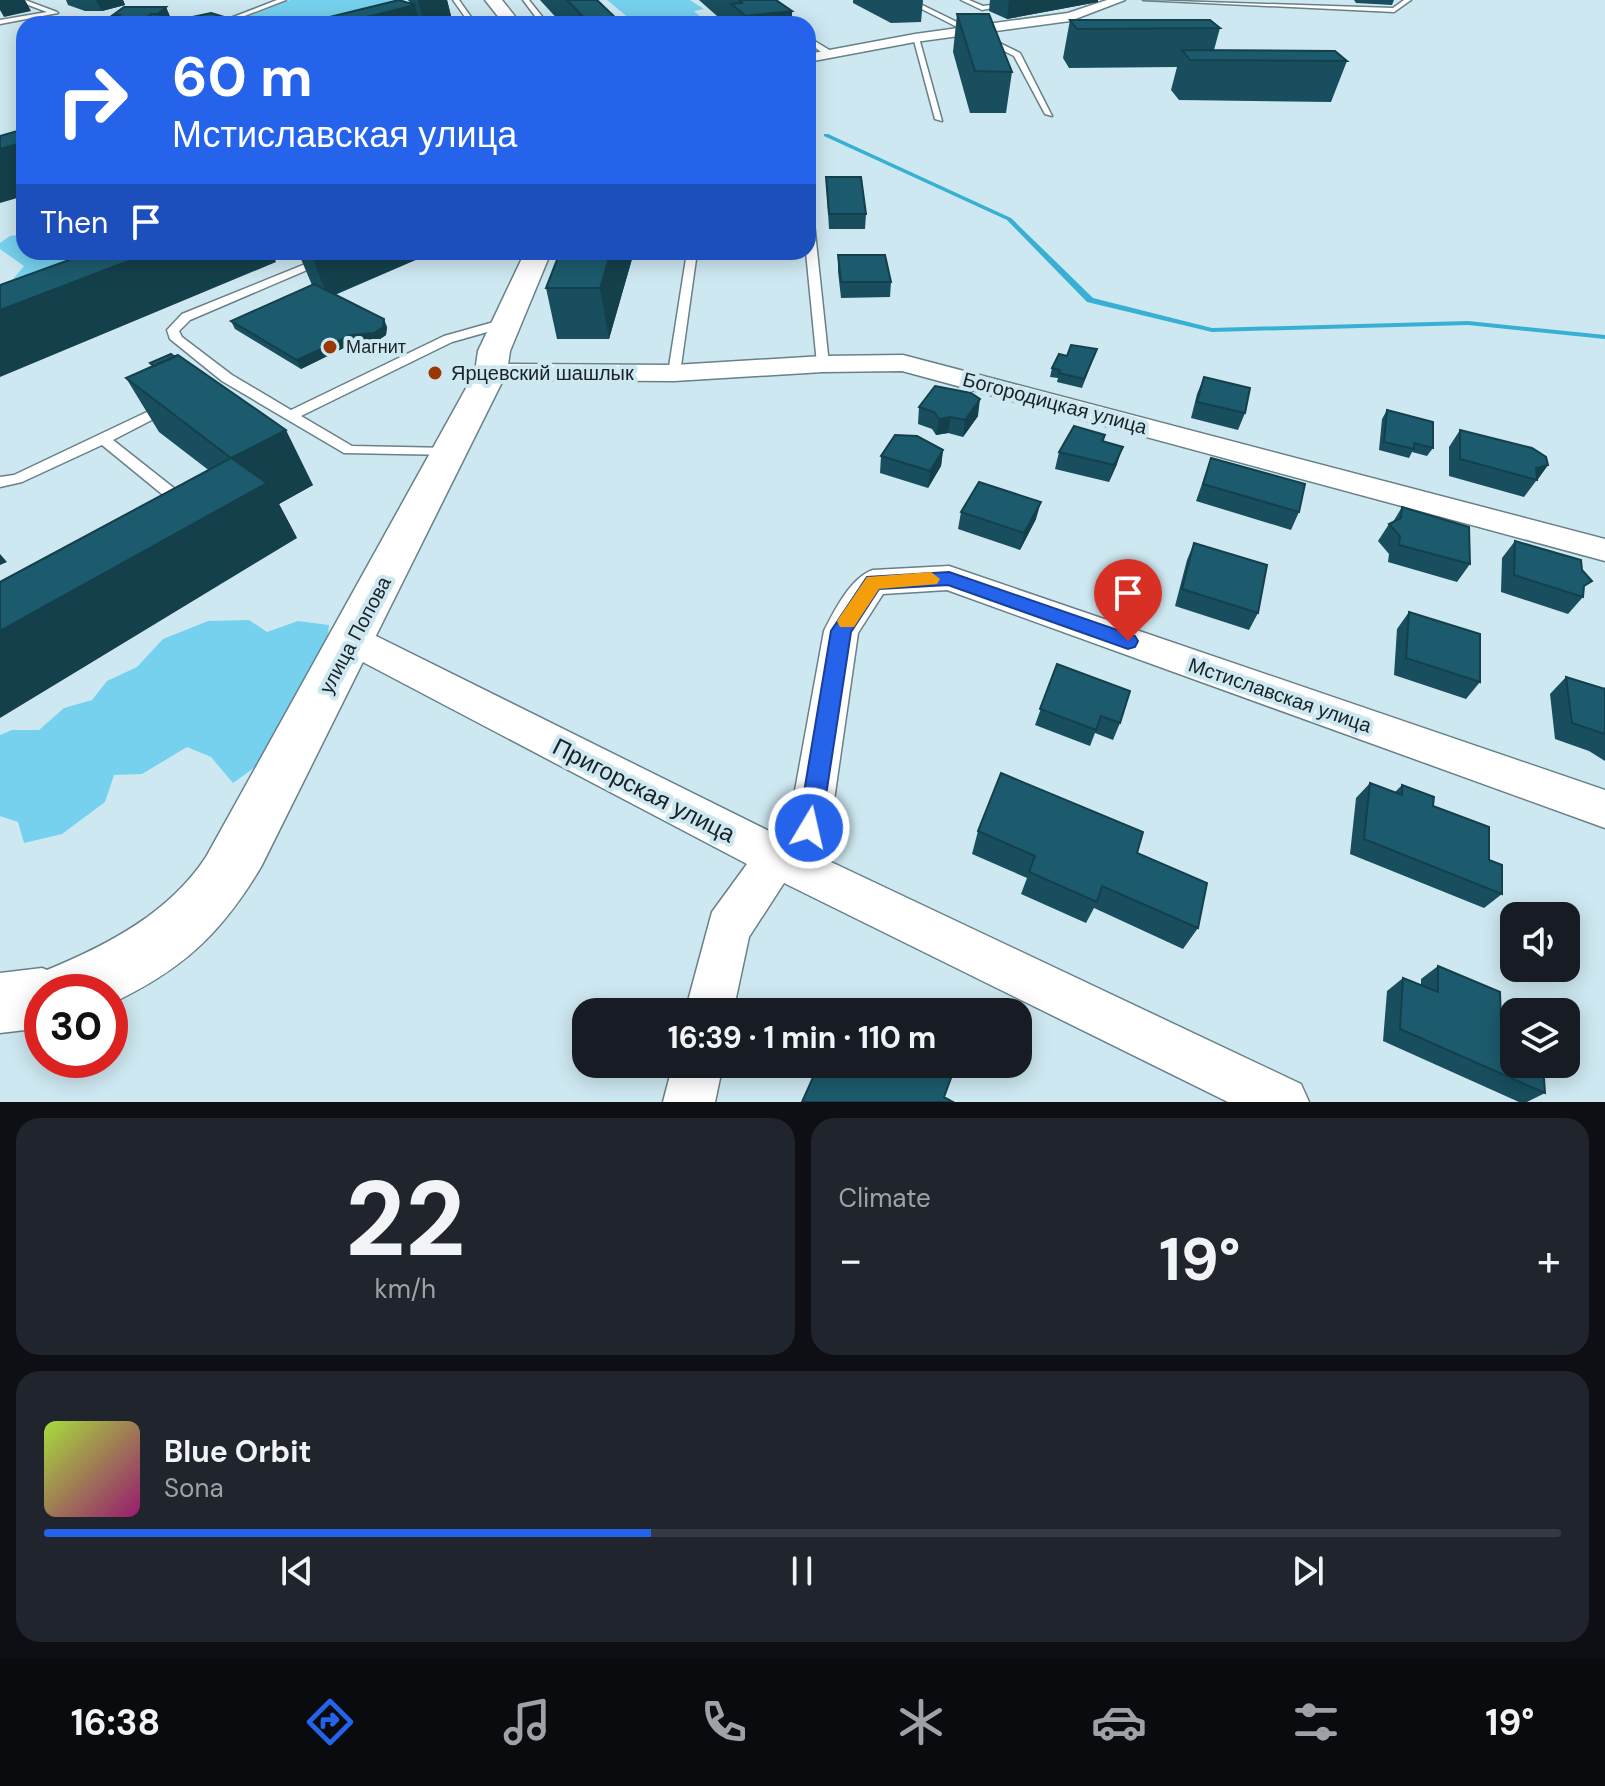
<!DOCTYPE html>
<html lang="en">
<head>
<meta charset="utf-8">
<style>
	:root { --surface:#171b24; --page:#20242c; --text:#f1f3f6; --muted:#9ea1a6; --line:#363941; --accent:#2563eb }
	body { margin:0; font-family:"DM Sans",sans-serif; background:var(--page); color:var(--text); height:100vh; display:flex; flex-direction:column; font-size:30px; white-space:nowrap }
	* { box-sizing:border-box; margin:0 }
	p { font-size:26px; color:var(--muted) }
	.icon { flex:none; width:44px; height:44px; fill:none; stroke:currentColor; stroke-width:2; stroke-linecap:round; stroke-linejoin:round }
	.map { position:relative; height:1102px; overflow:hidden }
	.side { display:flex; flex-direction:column; gap:16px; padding:16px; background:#0d0f14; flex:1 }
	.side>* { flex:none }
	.banner { position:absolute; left:16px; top:16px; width:800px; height:244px; border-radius:24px; box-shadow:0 4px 20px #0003; background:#2563eb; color:#fff; overflow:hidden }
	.buttons { position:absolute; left:1500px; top:902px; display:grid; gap:16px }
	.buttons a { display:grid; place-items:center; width:80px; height:80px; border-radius:16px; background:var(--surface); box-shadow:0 4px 20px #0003; font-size:40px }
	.speed { position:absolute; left:24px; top:974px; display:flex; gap:16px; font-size:40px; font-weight:700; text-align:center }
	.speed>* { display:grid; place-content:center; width:104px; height:104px; border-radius:50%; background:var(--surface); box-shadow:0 4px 20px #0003; line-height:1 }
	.speed .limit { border:12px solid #d22; background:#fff; color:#111 }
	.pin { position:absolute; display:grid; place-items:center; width:68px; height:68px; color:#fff; margin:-82px -34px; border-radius:50% 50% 50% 0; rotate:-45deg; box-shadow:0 0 8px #0007 }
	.pin .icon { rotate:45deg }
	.me { position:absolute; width:88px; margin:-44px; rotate:9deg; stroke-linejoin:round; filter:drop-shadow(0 0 6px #0008) }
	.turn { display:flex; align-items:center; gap:28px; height:168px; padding:0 24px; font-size:36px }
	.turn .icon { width:104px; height:104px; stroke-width:2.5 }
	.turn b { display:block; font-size:56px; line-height:68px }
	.then { display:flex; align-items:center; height:76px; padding:0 24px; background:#0003; gap:16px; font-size:30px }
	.big { font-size:60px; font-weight:700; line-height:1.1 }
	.side .card { flex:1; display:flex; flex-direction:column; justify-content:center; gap:12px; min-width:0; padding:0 28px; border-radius:24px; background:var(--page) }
	.side .dial { align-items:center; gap:0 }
	.dial b { font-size:104px; line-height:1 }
	.song { display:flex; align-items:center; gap:24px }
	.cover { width:96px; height:96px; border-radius:12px; background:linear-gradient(135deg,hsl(80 70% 55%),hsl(320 70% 35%)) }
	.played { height:8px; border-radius:4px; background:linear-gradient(90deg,var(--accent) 40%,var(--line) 40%) }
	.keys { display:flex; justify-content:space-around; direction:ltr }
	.heat { display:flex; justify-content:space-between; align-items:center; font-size:44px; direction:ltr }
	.side .tiles { flex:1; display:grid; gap:16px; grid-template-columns:1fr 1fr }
	.card:last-child { grid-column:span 2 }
	.trip { position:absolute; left:572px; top:998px; width:460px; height:80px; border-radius:24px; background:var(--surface); box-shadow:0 4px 20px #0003; font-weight:700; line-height:80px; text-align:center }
	.dock { display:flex; height:128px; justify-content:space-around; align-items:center; background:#090b0e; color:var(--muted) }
	.dock .icon { width:56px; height:56px }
	.dock .on { color:var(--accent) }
	.dock b { font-size:36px; color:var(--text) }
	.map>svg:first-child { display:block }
</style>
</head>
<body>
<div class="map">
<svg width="1605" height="1102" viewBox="0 0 1605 1102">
	<rect width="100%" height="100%" fill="#cee8f1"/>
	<!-- green -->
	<path fill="#76d1ef" d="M290 0H397L410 24H229Z
		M607 0H690L704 9 694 11 708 24H636Z
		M24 234V252H191L0 295 24 266 0 249V243L10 236Z
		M249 620 267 632 298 621 329 625 326 649 265 760 233 783 211 757 187 747 142 774 114 775 105 802 62 834 24 843 18 822 0 816V735L12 730H39L64 708 92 700 107 681 137 667 163 639 208 621Z"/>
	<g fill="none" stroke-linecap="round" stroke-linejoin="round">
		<!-- stream -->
		<path fill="#37b0d3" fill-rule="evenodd" d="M824 134H828L1011 218 1093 298 1212 328 1468 321 1605 335V339L1468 325 1212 332 1087 302 1007 220 824 136Z"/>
		<!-- service casing -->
		<g stroke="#688088" stroke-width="3">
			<path id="service" d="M25 0 57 12 58 13 0 24V20L47 12 23 3Z
				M277 0H286L224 24H215Z
				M453 0H459L476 24H470Z
				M523 0H529L548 24H541Z
				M904 0H912L1020 53 1052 116 1045 114 1014 56Z
				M961 0H969L983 6 1033 0 982 10Z
				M1143 0 1393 8 1404 0H1411L1394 12Z
				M808 37 831 51V55H825L808 42Z
				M913 37 919 38 942 121 935 119Z
				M808 210 813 213 829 364 823 368 817 364 806 252Z
				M335 252H349L190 320 179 331 182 337 232 375 291 410 444 336 508 318 512 319V325L452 342 301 416 352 446 450 448 457 452 455 455 344 453 222 381 170 339 167 330 182 314Z
				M687 252H697L680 373 674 377 668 373Z
				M168 402 173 403V409L113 440 189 500 192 504 189 508H179L102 445 22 482 0 487V477L14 475Z"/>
		</g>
		<!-- minor casing -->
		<g stroke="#688088" stroke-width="3">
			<path id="minor" d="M1107 0H1125L1070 21 915 42 808 62V54L915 34 1068 13Z
				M903 355 1605 539V561L902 371 823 372 674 381 491 380 482 377 478 372 482 367 491 364 674 365 823 356Z
				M949 566 1605 790V828L947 590 883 594 858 633 830 828 824 842 812 853 1301 1084 1309 1102H1228L784 883 749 937 733 1012H685L712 912 747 864 340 650 334 640 340 630 352 626 364 630 773 833 790 818 824 631C834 611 851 577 873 570Z
				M673 1064H723L715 1102H663Z"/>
		</g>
		<!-- tertiary casing -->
		<g stroke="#688088" stroke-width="3">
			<path id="tertiary" d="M485 0H502L521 24H504Z
				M525 252H551L510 351 507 372 261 867C220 935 182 970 110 1004V992H42V1028L0 1033V973L42 968 47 970C108 945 169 913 206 857L475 372 478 351Z"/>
		</g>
		<!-- service -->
		<use href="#service" fill="#fff" fill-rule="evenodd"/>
		<!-- minor -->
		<use href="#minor" fill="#fff" fill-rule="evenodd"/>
		<!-- tertiary -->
		<use href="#tertiary" fill="#fff" fill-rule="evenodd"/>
	</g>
	<!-- wall -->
	<path fill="#184e5e" d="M66 0H123L125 5 102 11H85L68 5Z
		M408 0H447L453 24H301L410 3Z
		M540 0H597L622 24H562Z
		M699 0H776L792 24H726Z
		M853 0H923L921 22 891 23 853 3Z
		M990 0H1098V2L1007 19 989 11Z
		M1354 0H1394L1392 5 1356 3Z
		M166 7 173 24H110L115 19 113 15Z
		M957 14 1012 72 1006 113H970L953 52Z
		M1070 20 1220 28 1214 50 1347 61 1331 102 1179 100 1171 90 1177 67 1069 68 1063 58Z
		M826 177 866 214 865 229H829Z
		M298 252H434L335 295 387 327 386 335 377 341 354 343 301 369 235 329 231 321 312 285Z
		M634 252 609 339H557L546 288Z
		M838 255 891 282 890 297 841 298 838 271Z
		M1097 349 1082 388 1057 382 1058 378 1050 377 1052 368 1067 356Z
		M150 363 313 485 279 504 297 538 159 432 126 378 152 367Z
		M1204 377 1245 413 1238 430 1191 418 1197 394Z
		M919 407 978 416 963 437 948 433 936 435 932 429 918 424Z
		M1387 410 1433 448 1427 456 1412 452 1409 458 1379 450 1382 419Z
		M1460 430 1548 465 1524 497 1449 476V447Z
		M1105 435 1104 441 1117 464 1109 482 1055 469 1059 452Z
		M943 450 941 466 928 488 880 473 881 456Z
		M1211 458 1299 512 1291 530 1196 501Z
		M1402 507 1470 564 1457 582 1388 562 1389 554 1378 541 1389 524 1393 522Z
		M961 512 1036 519 1020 550 958 529Z
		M1515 541 1584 590 1583 597 1568 614 1501 592 1502 558Z
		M1194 543 1258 613 1249 630 1175 606 1187 560Z
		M1409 612 1480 682 1466 699 1394 675 1397 629Z
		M1057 664 1120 723 1113 740 1095 733 1090 746 1035 725Z
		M1566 677 1604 688 1605 687V761L1589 751 1555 739 1550 694Z
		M1370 783 1395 792 1402 785 1433 806 1489 860 1502 894 1484 908 1350 854 1356 798Z
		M978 831 1137 853 1198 928 1183 949 1094 908 1086 923 1021 894 1027 878 972 854Z
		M1438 966 1501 1021 1545 1093 1527 1102H1519L1383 1041 1387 991 1403 978 1421 985V979Z"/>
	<!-- shaded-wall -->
	<path fill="#14404c" d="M0 0H25L31 11 4 17 0 10Z
		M96 0H123L125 5 102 11Z
		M418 0H447L453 24H424Z
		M1009 0H1098V2L1007 19Z
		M415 5 420 24H339Z
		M166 7 173 24H163L158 14Z
		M792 11V24H747L746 16Z
		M151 14 155 24H139Z
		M24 142V196L0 203V149Z
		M152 252H272L276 262 0 377V310Z
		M310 252H434L328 297Z
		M611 252H634L609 339 600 288Z
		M384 319 387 327 386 335 377 341 354 343 301 369 297 360Z
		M980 399 978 416 963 437 965 420Z
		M951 417 948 433 936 435 939 419Z
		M286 430 313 485 279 504 297 538 0 718V631L231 458Z
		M1123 447 1117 464 1109 482 1114 465Z
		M943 450 941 466 928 488 930 471Z
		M1548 465 1536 482 1537 480 1536 468Z
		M1041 502 1036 519 1020 550 1024 533Z
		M0 554 7 562 0 565Z"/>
	<!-- building -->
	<path fill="#1c5b6d" stroke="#14404c" stroke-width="2" d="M399 0 415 5 339 24H301Z
		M567 0H597L622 24H590Z
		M739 0H776L792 11 746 16 731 4 742 3Z
		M124 7H166L158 14H151L139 24H110L120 15H113Z
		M211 13 247 24H197L183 19Z
		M957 14H989L1012 72 975 71Z
		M427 20 440 24H415Z
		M1070 20H1210L1220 28 1077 29Z
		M1182 50 1335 51 1347 61 1190 60Z
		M24 129V142L0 149V136Z
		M826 177H861L866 214H829Z
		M91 252H152L0 310V285Z
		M560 252H611L600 288H546Z
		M838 255H885L891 282H841Z
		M314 284 384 319 383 327 374 333 351 335 297 360 231 321Z
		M1071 345 1097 349 1084 379 1059 373 1060 370 1052 368 1059 354 1067 356Z
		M171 354 175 357 154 366 150 363Z
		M178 355 286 430 231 458 126 378Z
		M1204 377 1250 388 1245 413 1197 402Z
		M935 386 971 393 980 399 965 420 951 417 939 419 934 412 919 407Z
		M1387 410 1433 422V448L1414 443V449L1384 442Z
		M1074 426 1105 435 1102 441 1123 447 1114 465 1059 452Z
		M1460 430 1532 448 1546 457 1548 465 1536 468 1537 480 1460 459Z
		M895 435 917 436 943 450 930 471 881 456Z
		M231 458 267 483 0 631V582Z
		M1211 458 1305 484 1299 512 1203 484Z
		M979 482 1041 502 1024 533 961 512Z
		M1402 507 1469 527 1470 564 1399 545 1400 536 1389 524 1401 518Z
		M1515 541 1581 560 1582 570 1592 581 1584 586 1583 597 1514 575Z
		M1194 543 1267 565 1258 613 1182 589Z
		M1409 612 1480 634V682L1406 658Z
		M1057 664 1130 691 1120 723 1101 716 1096 730 1040 709Z
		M1566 677 1605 689V734L1572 723Z
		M1001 773 1143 832 1137 853 1207 883 1198 928 1102 886 1097 902 1029 872 1035 856 978 831Z
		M1370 783 1402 795V785L1434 797 1433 806 1489 827V860L1502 865V894L1364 839Z
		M1438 966 1500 992 1501 1021 1514 1026V1064H1543L1545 1093 1400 1029 1403 978 1438 992Z
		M819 1064H948L955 1067 944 1097 953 1102H802Z"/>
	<!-- route -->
	<path fill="#2563eb" stroke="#184099" stroke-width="2" d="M949 572 1135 636 1138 641 1135 647 1128 649 948 585 879 589 851 632 821 828 818 836 809 839 801 836 798 828 831 631 867 577Z"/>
	<!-- slow -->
	<path fill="#f59e0b" d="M931 572 940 579 937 584 879 589 854 627H840L837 621 867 577Z"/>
	<!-- markers -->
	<g fill="#9b3702" stroke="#cee8f1" stroke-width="3">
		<circle cx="330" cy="347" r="8"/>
		<circle cx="435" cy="373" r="8"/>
	</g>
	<g text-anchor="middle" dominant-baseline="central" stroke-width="8" stroke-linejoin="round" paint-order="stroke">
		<!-- far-poi labels -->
		<g font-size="18" fill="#192226" stroke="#cee8f1" text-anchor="start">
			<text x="346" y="347">Магнит</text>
		</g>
		<!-- poi labels -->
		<g font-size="20" fill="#192226" stroke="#cee8f1" text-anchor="start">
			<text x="451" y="373">Ярцевский шашлык</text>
		</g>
		<!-- street labels -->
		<g font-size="20" fill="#192226" stroke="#cee8f1">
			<text transform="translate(1055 403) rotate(15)">Богородицкая улица</text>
			<text transform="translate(355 635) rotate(-62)">улица Попова</text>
			<text transform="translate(1280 695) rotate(19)">Мстиславская улица</text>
		</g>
		<!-- near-street labels -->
		<g font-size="24" fill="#192226" stroke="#cee8f1">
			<text transform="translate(644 790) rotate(27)">Пригорская улица</text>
		</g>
	</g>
</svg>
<div class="buttons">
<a><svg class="icon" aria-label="sound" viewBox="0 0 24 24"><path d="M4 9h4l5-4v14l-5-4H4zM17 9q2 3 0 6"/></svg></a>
<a><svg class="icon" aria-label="layers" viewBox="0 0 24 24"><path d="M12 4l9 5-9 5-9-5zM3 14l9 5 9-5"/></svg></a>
</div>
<div class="speed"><div class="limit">30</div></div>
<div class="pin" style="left:1128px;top:641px;background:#d93025"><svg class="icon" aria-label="arrive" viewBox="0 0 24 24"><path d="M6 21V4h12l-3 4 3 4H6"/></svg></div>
<svg class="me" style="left:809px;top:828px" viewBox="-20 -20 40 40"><circle r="17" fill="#2563eb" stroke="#fff" stroke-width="3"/><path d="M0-11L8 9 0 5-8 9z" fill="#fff"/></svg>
<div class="trip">16:39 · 1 min · 110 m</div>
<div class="banner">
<div class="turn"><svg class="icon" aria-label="right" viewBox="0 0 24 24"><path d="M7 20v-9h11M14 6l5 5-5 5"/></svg><div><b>60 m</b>Мстиславская улица</div></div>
<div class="then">Then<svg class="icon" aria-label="arrive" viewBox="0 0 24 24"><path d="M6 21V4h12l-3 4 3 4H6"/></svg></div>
</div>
</div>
<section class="side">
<div class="tiles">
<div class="card dial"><b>22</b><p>km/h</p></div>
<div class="card"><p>Climate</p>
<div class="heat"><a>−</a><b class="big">19°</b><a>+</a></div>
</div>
<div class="card">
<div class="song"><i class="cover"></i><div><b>Blue Orbit</b><p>Sona</p></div></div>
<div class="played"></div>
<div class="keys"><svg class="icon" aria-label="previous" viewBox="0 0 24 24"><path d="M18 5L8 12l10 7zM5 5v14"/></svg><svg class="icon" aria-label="pause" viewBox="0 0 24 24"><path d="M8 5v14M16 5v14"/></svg><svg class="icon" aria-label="next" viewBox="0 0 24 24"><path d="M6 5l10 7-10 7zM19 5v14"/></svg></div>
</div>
</div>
</section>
<nav class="dock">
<b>16:38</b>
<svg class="icon on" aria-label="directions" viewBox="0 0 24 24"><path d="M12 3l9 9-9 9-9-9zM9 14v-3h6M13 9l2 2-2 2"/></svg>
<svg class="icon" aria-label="music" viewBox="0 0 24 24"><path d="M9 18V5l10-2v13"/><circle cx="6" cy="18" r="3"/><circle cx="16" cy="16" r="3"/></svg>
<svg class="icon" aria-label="phone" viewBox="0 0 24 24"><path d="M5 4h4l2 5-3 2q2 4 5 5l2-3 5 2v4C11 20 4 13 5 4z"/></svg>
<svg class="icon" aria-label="climate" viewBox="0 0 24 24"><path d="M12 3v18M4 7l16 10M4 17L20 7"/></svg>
<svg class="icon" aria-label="car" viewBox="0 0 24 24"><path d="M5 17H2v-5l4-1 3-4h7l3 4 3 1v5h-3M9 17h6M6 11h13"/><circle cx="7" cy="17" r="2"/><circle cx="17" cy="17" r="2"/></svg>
<svg class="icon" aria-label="filters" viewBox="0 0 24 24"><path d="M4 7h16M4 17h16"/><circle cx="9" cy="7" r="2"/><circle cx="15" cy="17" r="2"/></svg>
<b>19°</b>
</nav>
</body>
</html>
